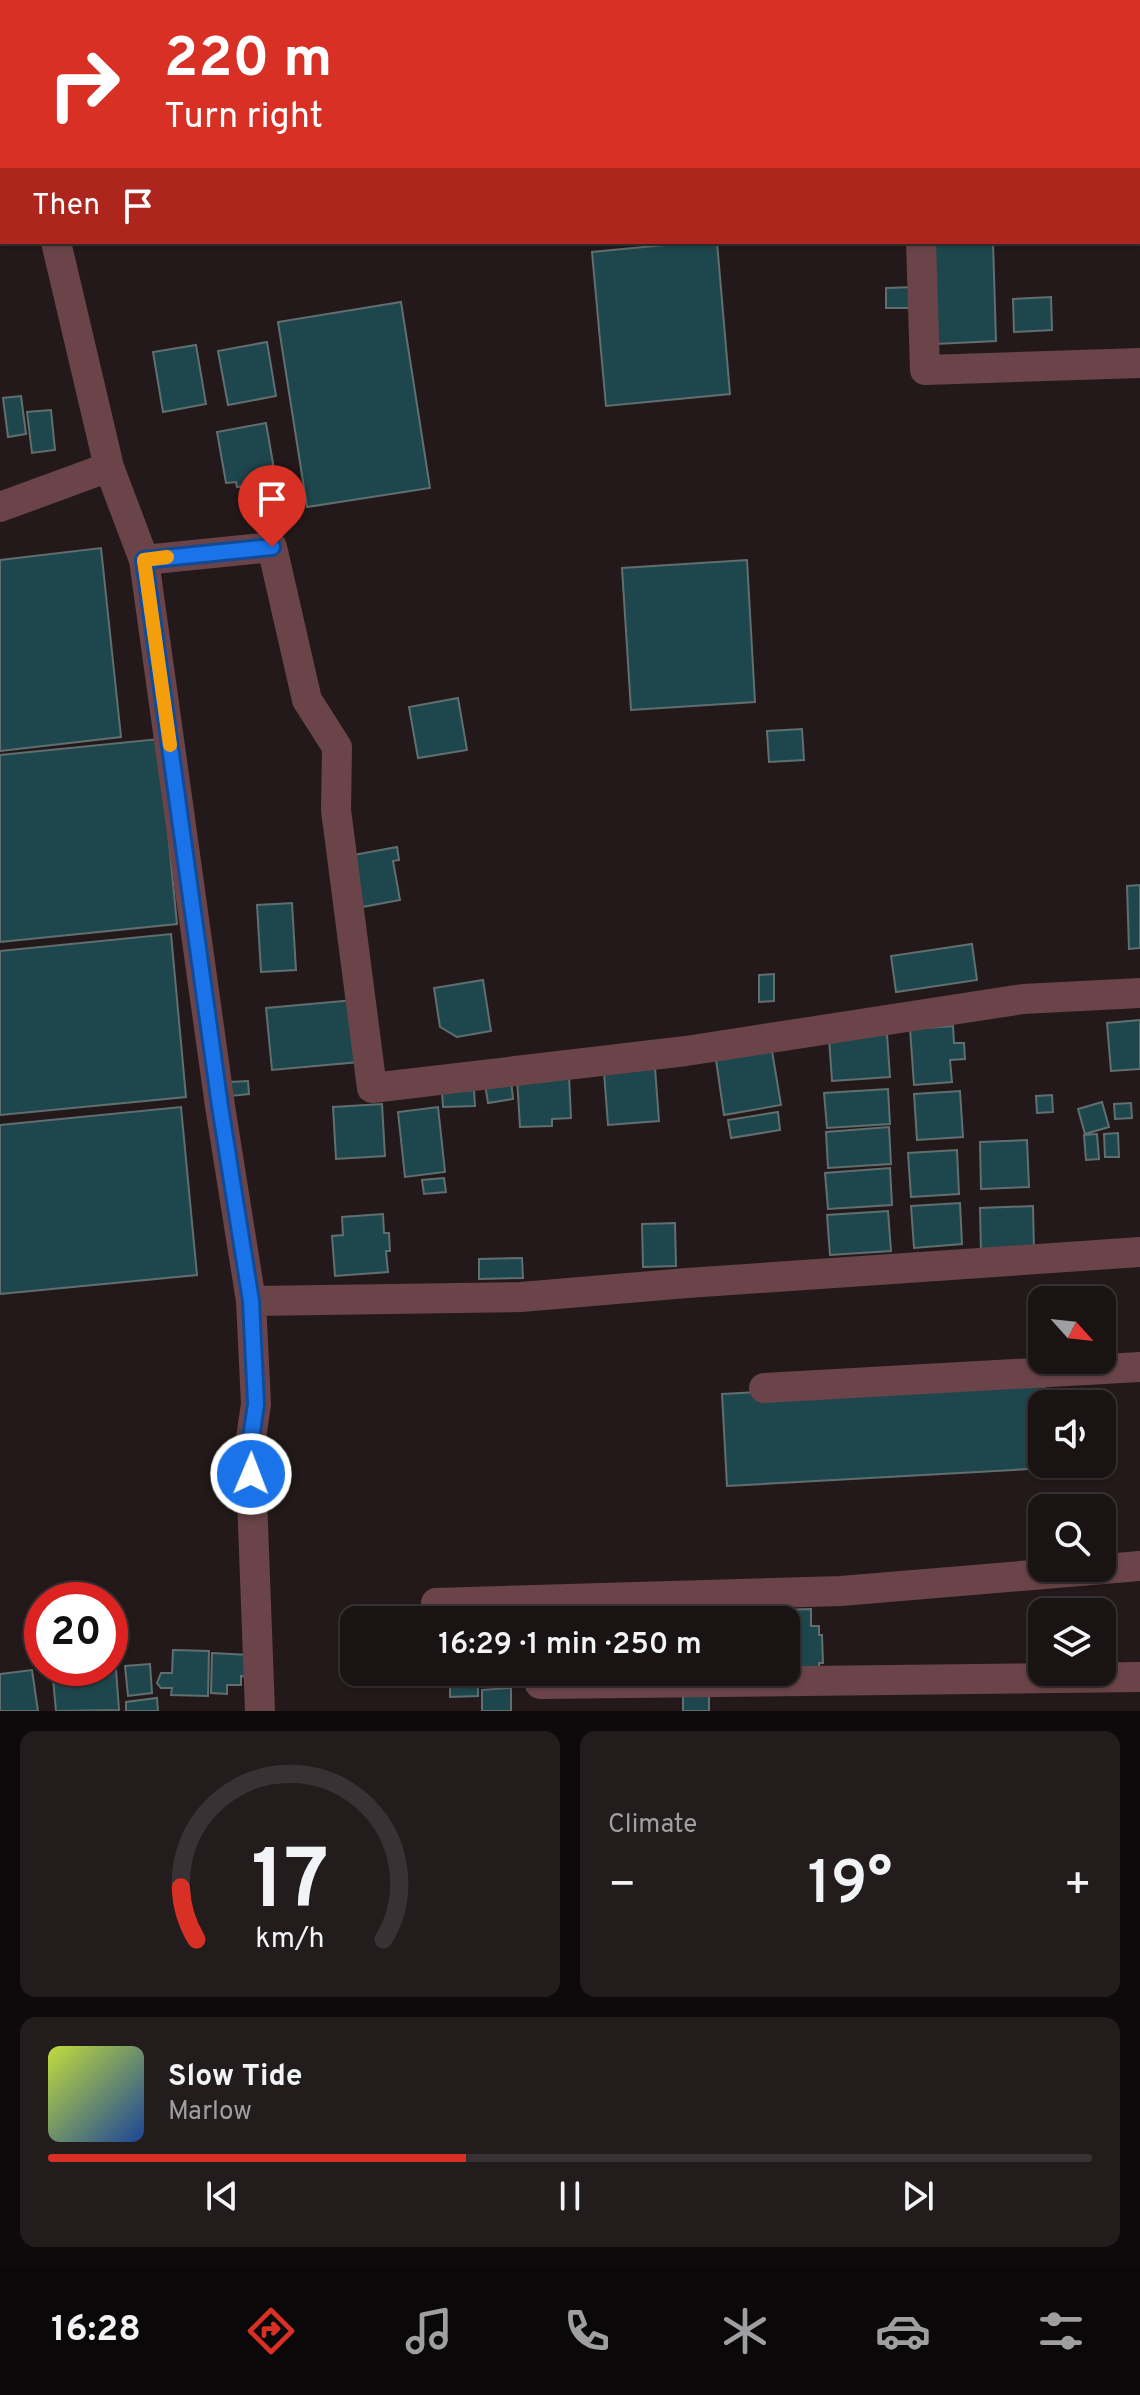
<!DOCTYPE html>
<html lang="en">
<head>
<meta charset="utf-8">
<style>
	:root { --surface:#1a1314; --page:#231c1d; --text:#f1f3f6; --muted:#9f9ea0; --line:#383234; --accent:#d93025 }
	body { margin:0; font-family:Overpass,sans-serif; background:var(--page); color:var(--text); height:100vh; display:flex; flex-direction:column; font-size:30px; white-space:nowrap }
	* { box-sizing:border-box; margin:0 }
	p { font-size:26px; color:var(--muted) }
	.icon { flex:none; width:44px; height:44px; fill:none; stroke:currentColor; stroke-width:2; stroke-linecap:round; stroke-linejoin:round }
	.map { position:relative; height:1711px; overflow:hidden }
	.drawer { display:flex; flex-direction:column; gap:20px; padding:20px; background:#0e0a0b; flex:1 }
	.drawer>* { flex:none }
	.hud { position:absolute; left:0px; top:0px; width:1140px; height:244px; box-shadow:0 2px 6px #0004,0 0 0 2px var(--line); background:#d93025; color:#fff; overflow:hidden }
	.needle { width:52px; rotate:117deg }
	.buttons { position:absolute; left:1028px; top:1286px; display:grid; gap:16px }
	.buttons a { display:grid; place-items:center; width:88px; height:88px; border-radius:16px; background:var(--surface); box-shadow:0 2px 6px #0004,0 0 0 2px var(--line); font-size:40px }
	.speed { position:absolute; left:24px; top:1582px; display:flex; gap:16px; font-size:40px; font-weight:700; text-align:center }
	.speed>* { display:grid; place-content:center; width:104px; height:104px; border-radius:50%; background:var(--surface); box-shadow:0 2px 6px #0004,0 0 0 2px var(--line); line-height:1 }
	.speed .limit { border:12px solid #d22; background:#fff; color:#111 }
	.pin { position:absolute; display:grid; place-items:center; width:68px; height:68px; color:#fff; margin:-82px -34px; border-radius:50% 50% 50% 0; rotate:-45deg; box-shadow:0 0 8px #0007 }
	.pin .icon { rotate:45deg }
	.me { position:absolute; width:88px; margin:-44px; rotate:1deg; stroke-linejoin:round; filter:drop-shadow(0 0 6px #0008) }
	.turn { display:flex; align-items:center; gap:28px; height:168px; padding:0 32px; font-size:36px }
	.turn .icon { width:104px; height:104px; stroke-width:2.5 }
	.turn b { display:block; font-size:56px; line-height:68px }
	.then { display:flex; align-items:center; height:76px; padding:0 32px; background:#0003; gap:16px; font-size:30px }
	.big { font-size:60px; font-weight:600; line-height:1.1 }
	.drawer .widget { flex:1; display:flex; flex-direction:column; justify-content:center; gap:12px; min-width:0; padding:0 28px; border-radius:16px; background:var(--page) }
	.drawer .dial { align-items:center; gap:0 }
	.dial svg { height:208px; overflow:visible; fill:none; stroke:var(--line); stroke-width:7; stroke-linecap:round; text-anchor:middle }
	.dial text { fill:var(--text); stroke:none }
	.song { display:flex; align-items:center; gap:24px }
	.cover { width:96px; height:96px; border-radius:12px; background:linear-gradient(135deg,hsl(70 70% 55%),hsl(220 70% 35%)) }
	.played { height:8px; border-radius:4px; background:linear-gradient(90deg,var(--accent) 40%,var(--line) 40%) }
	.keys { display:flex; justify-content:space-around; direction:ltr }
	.heat { display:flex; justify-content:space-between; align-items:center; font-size:44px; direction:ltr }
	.drawer .tiles { flex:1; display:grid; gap:20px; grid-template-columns:1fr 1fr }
	.widget:last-child { grid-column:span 2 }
	.trip { position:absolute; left:340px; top:1606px; width:460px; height:80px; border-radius:16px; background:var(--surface); box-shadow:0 2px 6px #0004,0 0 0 2px var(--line); font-weight:600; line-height:80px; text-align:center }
	.menu { display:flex; height:128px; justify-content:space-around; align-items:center; background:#0a0808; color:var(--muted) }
	.menu .icon { width:56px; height:56px }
	.menu .selected { color:var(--accent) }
	.menu b { font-size:36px; color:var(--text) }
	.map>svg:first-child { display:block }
</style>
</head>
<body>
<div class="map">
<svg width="1140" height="1711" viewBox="0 0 1140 1711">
	<rect width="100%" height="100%" fill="#23191a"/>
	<!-- building -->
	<path fill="#1e474d" stroke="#616e6f" stroke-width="2" d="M21 0H310V2H22Z
		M313 0H573V2H313Z
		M696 242H717L730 394 606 406 592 252Z
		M933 242H993L996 341 936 344Z
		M913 287V308H886V288Z
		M1051 297 1052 330 1014 332 1013 299Z
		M401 302 430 488 307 507 278 322Z
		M267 342 276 396 228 405 218 351Z
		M196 345 206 404 163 412 153 352Z
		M21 396 26 434 8 437 3 398Z
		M51 410 55 450 32 453 27 412Z
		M266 423 275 475 256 478 257 484 237 487 236 482 226 483 217 432Z
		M101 548 121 737 0 751V560Z
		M747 560 755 702 631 710 622 568Z
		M458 698 467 750 418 758 409 707Z
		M802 729 804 760 769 762 767 731Z
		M159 739 177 924 0 942V755Z
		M397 847 399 860 393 861 400 900 357 908 348 856Z
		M1140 885V948L1129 949 1127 886Z
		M292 903 296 970 261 972 257 905Z
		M171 934 186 1097 0 1115V951Z
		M972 944 977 980 896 992 891 956Z
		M774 974V1001L759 1002V975Z
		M483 980 491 1031 457 1037 440 1027 434 988Z
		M354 1000 359 1062 272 1070 266 1008Z
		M1140 1020V1069L1111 1071 1107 1023Z
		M953 1026 954 1043H964L965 1059 950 1060 952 1082 914 1085 910 1029Z
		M887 1034 890 1077 832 1081 829 1038Z
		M772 1051 781 1105 724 1115 716 1060Z
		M655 1068 659 1121 608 1125 604 1072Z
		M569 1076 571 1118 552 1119V1126L520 1127 517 1078Z
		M511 1080 513 1099 488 1103 485 1084Z
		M248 1081 249 1094 230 1096 229 1082Z
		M888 1089 890 1124 827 1128 824 1093Z
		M474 1090 475 1106 443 1107 442 1091Z
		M960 1091 963 1137 917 1140 914 1094Z
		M1052 1095 1053 1112 1037 1113 1036 1096Z
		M1102 1102 1109 1127 1085 1134 1078 1109Z
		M1131 1103 1132 1118 1115 1119 1114 1104Z
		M382 1104 385 1156 336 1159 333 1107Z
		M181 1107 197 1275 0 1294V1125Z
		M438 1107 445 1172 405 1177 398 1112Z
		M778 1112 780 1130 731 1138 728 1120Z
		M889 1127 891 1164 828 1168 826 1132Z
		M1118 1133 1119 1157H1105L1104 1134Z
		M1097 1134 1099 1159 1086 1160 1084 1135Z
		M1027 1140 1029 1187 981 1189 980 1142Z
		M957 1150 959 1194 911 1197 908 1153Z
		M890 1168 892 1205 828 1209 825 1173Z
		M444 1178 446 1192 424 1194 422 1180Z
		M960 1203 962 1244 914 1248 911 1206Z
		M1033 1206 1034 1250 981 1252 980 1208Z
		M888 1211 891 1251 830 1255 827 1215Z
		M383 1214 384 1233H389L390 1251H386L388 1272 335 1276 332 1236 343 1235 342 1217Z
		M675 1223 676 1266 643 1267 642 1224Z
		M522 1258 523 1278 479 1279V1259Z
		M1044 1376 1045 1404H1042V1464H1048L1049 1468 727 1486 722 1394Z
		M621 1608 622 1620H588V1609Z
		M811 1609V1626H819V1635H822L823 1663H819L820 1676 786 1672V1620H779V1610Z
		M173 1650 209 1651 208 1696 171 1695 172 1688H161L157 1683 161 1673H172Z
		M212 1653 250 1655 249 1677 241 1676V1685H227V1694L211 1693Z
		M115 1656 119 1710 56 1711 52 1668H110V1657Z
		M150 1664 152 1693 128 1696 125 1666Z
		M32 1670 38 1711H0V1674Z
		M450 1672H530L531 1681 478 1683V1696L450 1697Z
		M709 1687V1711H683V1688Z
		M511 1688V1711H482V1690Z
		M157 1698 158 1711H126V1702Z"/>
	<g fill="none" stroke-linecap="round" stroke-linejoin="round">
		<!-- minor -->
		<path stroke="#6a4448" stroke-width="30" d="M668 0V2
			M899 0 900 2
			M0 3 2 12
			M921 242 925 370 1140 363
			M109 467 144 560 220 1106 251 1301 256 1404 250 1445 260 1711
			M0 507 109 467 56 242
			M144 560 272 547 307 700 337 747 336 810 372 1088 686 1051 1023 999 1140 993
			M251 1301 521 1297 687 1283 1140 1252
			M764 1388 1140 1367
			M436 1603 841 1591 1140 1566
			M540 1672V1684L1140 1677"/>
	</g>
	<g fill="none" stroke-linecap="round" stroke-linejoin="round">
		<!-- route casing -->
		<g stroke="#114b97" stroke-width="20">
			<path id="route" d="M251 1474 250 1445 256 1404 251 1301 220 1106 144 560 272 547"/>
		</g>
		<!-- route -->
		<use href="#route" stroke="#1a73e8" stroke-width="14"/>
		<!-- slow -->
		<path stroke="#f59e0b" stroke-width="14" d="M167 557 144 560 170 745"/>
	</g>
</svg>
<div class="buttons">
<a><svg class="needle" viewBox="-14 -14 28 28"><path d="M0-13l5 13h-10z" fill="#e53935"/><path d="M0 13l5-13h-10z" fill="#9f9ea0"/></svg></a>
<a><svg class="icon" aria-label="sound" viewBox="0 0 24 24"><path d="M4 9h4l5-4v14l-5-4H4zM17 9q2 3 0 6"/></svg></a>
<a><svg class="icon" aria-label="search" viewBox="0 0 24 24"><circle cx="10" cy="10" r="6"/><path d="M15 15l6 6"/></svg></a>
<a><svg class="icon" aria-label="layers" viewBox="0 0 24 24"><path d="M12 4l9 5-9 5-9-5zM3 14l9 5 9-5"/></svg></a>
</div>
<div class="speed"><div class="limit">20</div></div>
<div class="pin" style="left:272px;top:547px;background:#d93025"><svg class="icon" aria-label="arrive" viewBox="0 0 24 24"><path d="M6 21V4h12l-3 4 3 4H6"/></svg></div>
<svg class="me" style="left:251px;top:1474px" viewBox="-20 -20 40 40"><circle r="17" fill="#1a73e8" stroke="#fff" stroke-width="3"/><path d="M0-11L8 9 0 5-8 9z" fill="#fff"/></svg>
<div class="trip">16:29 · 1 min · 250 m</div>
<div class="hud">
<div class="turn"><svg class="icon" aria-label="right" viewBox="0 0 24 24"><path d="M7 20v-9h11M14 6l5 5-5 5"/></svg><div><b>220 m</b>Turn right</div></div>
<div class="then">Then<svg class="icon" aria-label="arrive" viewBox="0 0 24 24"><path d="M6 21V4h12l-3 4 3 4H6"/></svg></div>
</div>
</div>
<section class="drawer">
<div class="tiles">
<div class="widget dial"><svg viewBox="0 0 100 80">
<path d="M14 69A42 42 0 1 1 86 69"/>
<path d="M14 69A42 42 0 0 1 8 49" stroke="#d93025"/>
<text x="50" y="56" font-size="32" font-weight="700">17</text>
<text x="50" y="72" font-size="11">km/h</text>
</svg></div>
<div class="widget"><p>Climate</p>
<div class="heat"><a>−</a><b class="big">19°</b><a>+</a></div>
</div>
<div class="widget">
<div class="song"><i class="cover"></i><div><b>Slow Tide</b><p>Marlow</p></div></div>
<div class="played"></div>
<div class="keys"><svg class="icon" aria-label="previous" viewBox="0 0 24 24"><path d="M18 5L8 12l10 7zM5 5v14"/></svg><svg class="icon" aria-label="pause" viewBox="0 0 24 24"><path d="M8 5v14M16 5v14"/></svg><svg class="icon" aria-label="next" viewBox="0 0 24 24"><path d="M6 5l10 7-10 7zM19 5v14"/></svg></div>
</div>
</div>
</section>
<nav class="menu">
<b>16:28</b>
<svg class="icon selected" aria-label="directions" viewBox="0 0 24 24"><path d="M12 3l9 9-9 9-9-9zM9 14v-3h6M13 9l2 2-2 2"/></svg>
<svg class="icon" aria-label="music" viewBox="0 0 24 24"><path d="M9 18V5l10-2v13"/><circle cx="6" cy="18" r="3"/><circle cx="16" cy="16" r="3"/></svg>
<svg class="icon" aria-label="phone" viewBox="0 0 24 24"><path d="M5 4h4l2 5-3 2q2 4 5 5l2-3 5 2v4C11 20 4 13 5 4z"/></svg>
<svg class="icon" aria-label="climate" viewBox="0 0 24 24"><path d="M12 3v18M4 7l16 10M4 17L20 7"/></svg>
<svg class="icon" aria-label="car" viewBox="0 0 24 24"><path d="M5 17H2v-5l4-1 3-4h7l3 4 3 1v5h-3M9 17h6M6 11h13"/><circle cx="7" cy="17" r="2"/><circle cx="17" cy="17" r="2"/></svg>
<svg class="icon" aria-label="filters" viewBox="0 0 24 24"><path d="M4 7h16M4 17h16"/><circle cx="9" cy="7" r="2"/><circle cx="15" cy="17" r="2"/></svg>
</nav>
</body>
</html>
